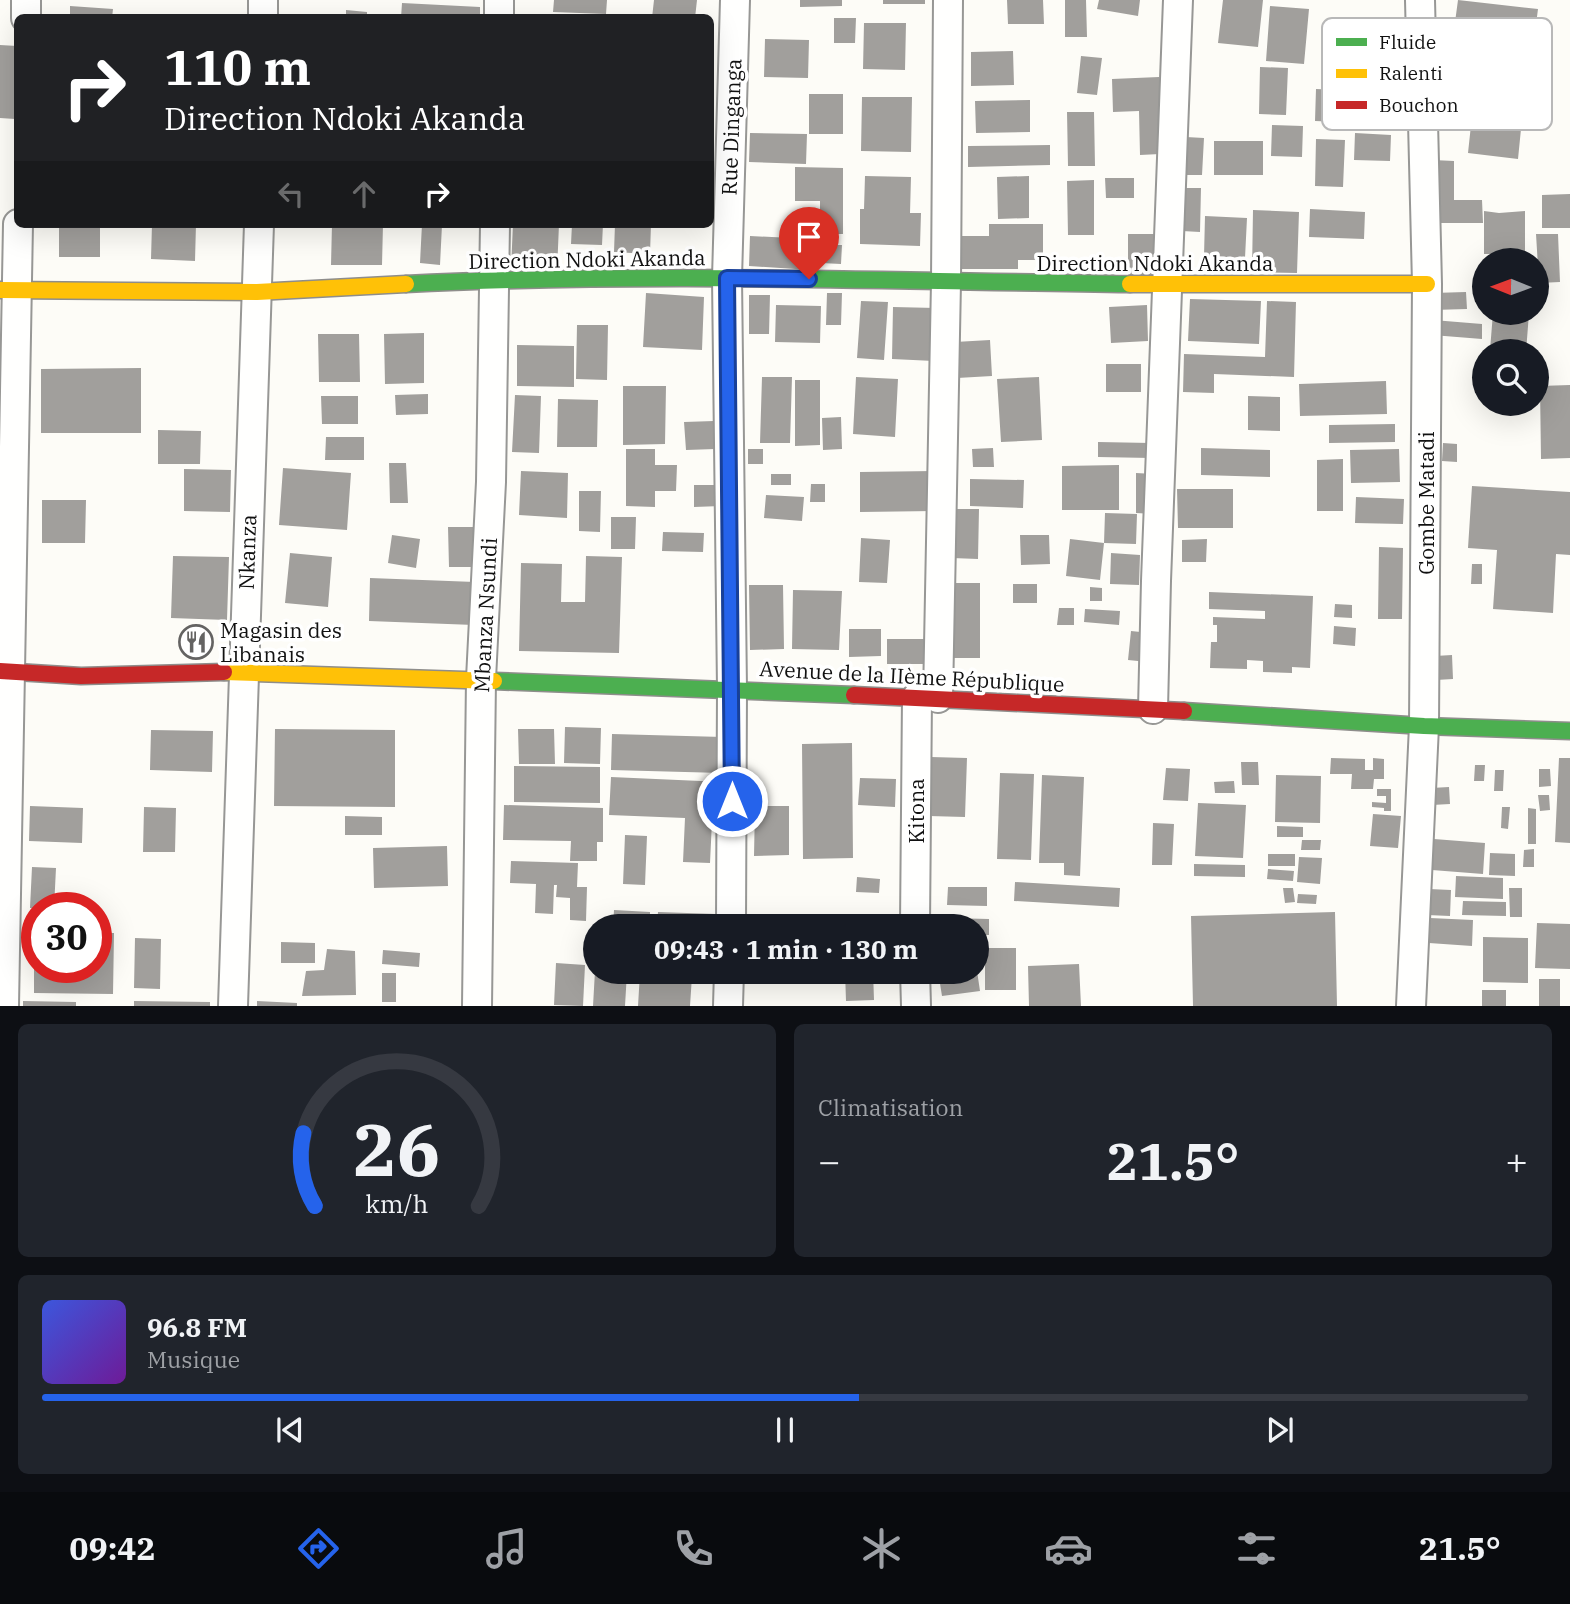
<!DOCTYPE html>
<html lang="fr">
<head>
<meta charset="utf-8">
<style>
	:root { --surface:#171b24; --page:#20242c; --text:#f1f3f6; --muted:#9ea1a6; --line:#363941; --accent:#2563eb }
	body { margin:0; font-family:"IBM Plex Serif",serif; background:var(--page); color:var(--text); height:100vh; display:flex; flex-direction:column; font-size:26px; white-space:nowrap }
	* { box-sizing:border-box; margin:0 }
	p { font-size:23px; color:var(--muted) }
	.icon { flex:none; width:38px; height:38px; fill:none; stroke:currentColor; stroke-width:2; stroke-linecap:round; stroke-linejoin:round }
	.map { position:relative; height:1006px; overflow:hidden }
	.side { display:flex; flex-direction:column; gap:18px; padding:18px; background:#0d0f14; flex:1 }
	.side>* { flex:none }
	.hud { position:absolute; left:14px; top:14px; width:700px; height:214px; border-radius:10px; box-shadow:0 7px 28px #0002; background:#202124; color:#fff; overflow:hidden }
	.needle { width:46px; rotate:271deg }
	.controls { position:absolute; left:1472px; top:248px; display:grid; gap:14px }
	.controls a { display:grid; place-items:center; width:77px; height:77px; border-radius:50%; background:var(--surface); box-shadow:0 7px 28px #0002; font-size:35px }
	.speed { position:absolute; left:21px; top:892px; display:flex; gap:14px; font-size:35px; font-weight:700; text-align:center }
	.speed>* { display:grid; place-content:center; width:91px; height:91px; border-radius:50%; background:var(--surface); box-shadow:0 7px 28px #0002; line-height:1 }
	.speed .limit { border:10px solid #d22; background:#fff; color:#111 }
	.pin { position:absolute; display:grid; place-items:center; width:60px; height:60px; color:#fff; margin:-72px -30px; border-radius:50% 50% 50% 0; rotate:-45deg; box-shadow:0 0 7px #0007 }
	.pin .icon { rotate:45deg }
	.me { position:absolute; width:77px; margin:-38px; rotate:0deg; stroke-linejoin:round; filter:drop-shadow(0 0 5px #0008) }
	.turn { display:flex; align-items:center; gap:24px; height:147px; padding:0 35px; font-size:32px }
	.turn .icon { width:91px; height:91px; stroke-width:2.5 }
	.turn b { display:block; font-size:49px; line-height:60px }
	.lanes { display:flex; align-items:center; height:66px; padding:0 35px; background:#0003; justify-content:center; gap:35px; direction:ltr }
	.lanes .off { opacity:.35 }
	.big { font-size:52px; font-weight:800; line-height:1.1 }
	.side .card { flex:1; display:flex; flex-direction:column; justify-content:center; gap:10px; min-width:0; padding:0 24px; border-radius:10px; background:var(--page) }
	.side .dial { align-items:center; gap:0 }
	.dial svg { height:182px; overflow:visible; fill:none; stroke:var(--line); stroke-width:7; stroke-linecap:round; text-anchor:middle }
	.dial text { fill:var(--text); stroke:none }
	.song { display:flex; align-items:center; gap:21px }
	.cover { width:84px; height:84px; border-radius:10px; background:linear-gradient(135deg,hsl(230 70% 55%),hsl(280 70% 35%)) }
	.played { height:7px; border-radius:4px; background:linear-gradient(90deg,var(--accent) 55%,var(--line) 55%) }
	.keys { display:flex; justify-content:space-around; direction:ltr }
	.heat { display:flex; justify-content:space-between; align-items:center; font-size:38px; direction:ltr }
	.side .tiles { flex:1; display:grid; gap:18px; grid-template-columns:1fr 1fr }
	.card:last-child { grid-column:span 2 }
	.trip { position:absolute; left:583px; top:914px; width:406px; height:70px; border-radius:35px; background:var(--surface); box-shadow:0 7px 28px #0002; font-weight:800; line-height:70px; text-align:center }
	.dock { display:flex; height:112px; justify-content:space-around; align-items:center; background:#090b0e; color:var(--muted) }
	.dock .icon { width:49px; height:49px }
	.dock .active { color:var(--accent) }
	.dock b { font-size:32px; color:var(--text) }
	.map>svg:first-child { display:block }
</style>
</head>
<body>
<div class="map">
<svg width="1570" height="1006" viewBox="0 0 1570 1006">
	<rect width="100%" height="100%" fill="#fdfcf7"/>
	<!-- building -->
	<path fill="#a19f9c" d="M554 0H607L606 14 553 12Z
		M654 0H697L695 18H652Z
		M800 0H842V6L800 7Z
		M883 0H925V4H883Z
		M1007 0H1043L1044 24H1008Z
		M1065 0H1086L1087 37H1065Z
		M1099 0H1140L1138 16 1097 9Z
		M1223 0H1263L1258 47 1218 43Z
		M1458 0 1538 9 1531 63 1451 52Z
		M402 3 480 7V18H401Z
		M70 6 113 9 112 18H70Z
		M1270 6 1309 9 1304 64 1266 61Z
		M346 10 367 12V18H346Z
		M834 18H856L855 43H834Z
		M864 23H906L905 70 863 69Z
		M765 39 809 40 808 78 764 77Z
		M0 45 17 46 15 119 0 118Z
		M1013 51 1014 85 971 86V52Z
		M1081 56 1102 58 1097 95 1077 93Z
		M1260 67 1288 68 1286 115 1259 114Z
		M1159 77 1160 154 1140 155 1139 111 1113 112 1112 79Z
		M1316 89 1341 90 1340 122 1315 121Z
		M809 94H843V134H809Z
		M862 97H912L911 152 861 151Z
		M1030 100V132L976 133 975 101Z
		M1452 105H1477V124L1521 129 1518 159 1468 153 1471 125 1452 126Z
		M1067 112H1094L1095 166H1068Z
		M1272 125 1303 126 1302 157 1271 156Z
		M750 133 807 134 806 164 749 162Z
		M1355 133 1391 135 1390 161 1354 160Z
		M1186 137 1204 138 1202 175H1184Z
		M1316 139 1345 140 1343 187 1315 186Z
		M1214 141H1263V175H1214Z
		M1050 145V165L968 167V146Z
		M1433 160 1454 161V200H1482L1483 223H1432Z
		M795 167 843 168V234H820V201H795Z
		M865 176 911 177 910 213H921L920 246 860 244V209H864Z
		M1029 176V218L998 219 997 177Z
		M1105 178H1134V198H1106Z
		M1094 180V235H1068L1067 181Z
		M1184 188H1201L1200 232 1182 231Z
		M1570 194V228H1542V195Z
		M1310 209 1365 212 1364 239 1309 237Z
		M1253 210 1299 212 1297 273 1252 272Z
		M1484 211 1499 213 1525 211V254H1484Z
		M1205 216 1247 218 1245 258 1204 256Z
		M152 224H196L195 261 151 259Z
		M332 224H383L382 265H331Z
		M422 224 442 225 440 265 420 263Z
		M513 224H559L557 272 511 269Z
		M572 224H603L602 245 571 244Z
		M615 224H651L650 254 614 252Z
		M989 224H1043V260H1018V269H962V236H989Z
		M59 226H100V257H59Z
		M1128 234H1155V275H1128Z
		M1536 234H1558L1560 282 1539 283Z
		M750 236 812 239 810 270 749 266Z
		M822 245H842L841 264 821 263Z
		M1466 292 1467 309 1433 310V293Z
		M646 293 704 297 702 350 643 347Z
		M827 293H842L841 325H826Z
		M749 295H770L769 334H749Z
		M1190 299 1261 301 1259 344 1188 341Z
		M861 301 888 302 884 360 857 358Z
		M1267 301 1296 302 1294 377 1214 374V393L1183 392 1184 354 1265 357Z
		M776 305 821 306 820 343 775 342Z
		M1147 305 1148 341 1111 343 1109 307Z
		M893 307 936 308 934 361 892 359Z
		M1493 313H1529L1526 352 1490 350Z
		M1433 320 1482 324V339L1432 335Z
		M577 325H608L607 380 576 379Z
		M424 333V383L385 384 384 334Z
		M318 334H359L360 382H319Z
		M990 340 992 376 957 378 955 342Z
		M517 345 574 346V387L517 386Z
		M1106 364H1141V392H1106Z
		M141 368V433H41V369Z
		M762 377H792L790 443H760Z
		M856 377 898 379 895 437 853 434Z
		M1039 377 1042 440 1001 442 997 379Z
		M795 380H820V445L795 446Z
		M1386 381 1387 414 1300 416 1299 384Z
		M1570 385V458L1541 459 1540 386Z
		M623 386H666L665 444 623 445Z
		M428 394V414L396 415 395 395Z
		M515 395 541 396 539 453 512 452Z
		M321 396H358V424H322Z
		M1248 396 1280 397V431L1248 430Z
		M558 399 598 400 597 447H557Z
		M841 417 842 449 823 450 822 418Z
		M714 421 715 449 686 450 684 422Z
		M1395 424V442L1329 443V425Z
		M158 430 201 431 200 464H158Z
		M326 437H364V460H325Z
		M1098 442 1151 443V458L1098 457Z
		M1443 443 1457 444V462L1442 461Z
		M993 448 994 467H973L972 449Z
		M1201 448 1270 450V477L1201 475Z
		M626 449H655V465H677L676 491H655V507L626 506Z
		M748 449H763V464H748Z
		M1399 449 1400 482 1351 483 1350 450Z
		M1343 459V511H1317V460Z
		M389 463H406L408 503H390Z
		M1119 465V510H1062V466Z
		M283 468 351 473 347 530 279 525Z
		M184 469 231 470 230 512 184 511Z
		M521 471 568 473 567 518 519 515Z
		M934 471V511L860 512V472Z
		M1136 473 1154 474V514L1136 513Z
		M771 474H791V485H771Z
		M970 479 1024 480 1023 508 970 506Z
		M811 484H825V502H810Z
		M694 485H721V506L694 507Z
		M1472 486 1570 492V555L1556 554 1553 613 1493 609 1497 550 1468 548Z
		M1177 489H1233V528H1178Z
		M579 491H601L600 532 579 531Z
		M766 495 804 497 802 521 764 518Z
		M1356 497 1404 499 1403 524 1355 523Z
		M42 500H86L85 543H42Z
		M952 509H979L978 559 952 558Z
		M1105 513 1137 514 1136 544 1104 543Z
		M611 517H636L635 549H611Z
		M448 527H477L478 567H449Z
		M663 532 704 533 703 552 662 551Z
		M392 535 420 539 416 568 388 563Z
		M1020 535H1049L1050 564 1021 565Z
		M861 538 890 540 887 583 859 582Z
		M1070 539 1104 543 1100 580 1066 576Z
		M1207 539 1206 562H1182V540Z
		M1379 547 1403 548 1402 619H1378Z
		M290 553 332 557 328 607 285 603Z
		M1111 553 1140 555 1139 585 1110 584Z
		M173 556 229 557 227 620 171 618Z
		M586 556 622 557 619 653 519 651 521 563 562 564 561 602H585Z
		M1472 564H1482V584H1471Z
		M370 578 475 582 474 625 369 621Z
		M951 583H980V658H951Z
		M1013 584H1037V603H1013Z
		M749 585H783L784 649 750 650Z
		M1090 587 1102 588V601H1090Z
		M793 590 842 591 839 650 792 649Z
		M1209 592 1313 596 1310 668 1292 667V673L1263 672V661L1247 660V669L1210 668 1211 642H1217V625H1213V617L1265 619V611L1209 609Z
		M1335 604 1352 605V618L1334 617Z
		M1059 608H1074V625H1057Z
		M1085 609 1120 611 1119 625 1084 622Z
		M1334 626 1356 628 1355 646 1333 644Z
		M849 629H881V656L849 657Z
		M1131 631 1150 633 1148 662 1128 660Z
		M887 639H928V664H887Z
		M1452 655 1453 679 1436 680 1435 656Z
		M565 727 601 728 600 764 564 763Z
		M275 729 395 730V807L274 806Z
		M518 729H554L555 764H519Z
		M151 730 213 731 212 772 150 770Z
		M612 734 723 737 722 773 611 770Z
		M852 743 853 858 803 859 802 744Z
		M931 757 967 758 965 817 929 816Z
		M1331 758 1365 759V770H1373V758L1384 759V779H1374L1373 789H1351L1352 774H1330Z
		M1559 758H1570V843L1555 842Z
		M1241 762H1258L1259 785H1242Z
		M1475 765H1485L1484 781H1474Z
		M514 766 600 767V803L514 802Z
		M1166 768 1190 769 1188 801 1163 800Z
		M1539 769H1550L1551 786 1539 787Z
		M1495 770H1504L1503 791H1494Z
		M1000 773 1034 774 1031 860 997 859Z
		M1042 775 1084 777 1080 876 1064 875V863H1039Z
		M1276 775 1321 776 1320 823 1275 822Z
		M611 777 723 782 721 821H712L710 863 683 862 685 818 609 815Z
		M860 778 896 779 895 807 858 805Z
		M1234 781 1235 793H1215L1214 782Z
		M1449 787 1450 804 1432 805 1431 788Z
		M1377 789H1391V811H1384V808L1372 807V802L1386 803V796H1377Z
		M1538 795H1549L1550 810 1540 811Z
		M1198 803 1246 805 1243 858 1195 856Z
		M504 805 603 808V842H597V861H570L571 841 503 840Z
		M30 806 83 808 82 843 29 841Z
		M755 806H789V855L754 856Z
		M144 807 176 808 175 852H143Z
		M1502 807H1510L1508 829 1501 828Z
		M1528 808 1536 809V844H1528Z
		M1373 814 1401 816 1398 848 1370 846Z
		M345 816 382 817V835H345Z
		M1153 823 1174 824 1172 865H1152Z
		M1277 826 1303 827V837H1277Z
		M625 835 647 836 645 885 623 884Z
		M1434 839 1485 843 1483 874 1432 870Z
		M1302 840H1321L1320 850H1301Z
		M447 846 448 886 374 888 373 848Z
		M1534 849V867H1523L1524 850Z
		M1490 853 1515 854V876L1489 875Z
		M1268 854H1295V866H1268Z
		M1299 857 1322 858 1320 884 1297 882Z
		M511 861 578 863 577 887H587L586 921 570 920V898L556 897 557 885H554L553 914 535 913 536 884 510 883Z
		M1194 864 1245 865V877L1194 876Z
		M32 867 56 868 54 908H30Z
		M1268 869 1294 871 1293 881 1267 879Z
		M1456 876 1503 878V899L1455 897Z
		M857 877 880 879 879 893 856 892Z
		M1015 882 1120 888 1119 907 1014 901Z
		M948 887H987V906L947 905Z
		M1283 888H1293L1295 902 1285 903Z
		M1509 888H1522V917H1510Z
		M1429 889 1451 890 1450 916 1427 915Z
		M1298 894 1317 895 1316 904 1297 903Z
		M1463 901 1506 902V916L1462 915Z
		M614 910 650 912V926H613Z
		M658 912 716 914 715 926H657Z
		M1335 912 1337 1006H1193L1191 916Z
		M850 918 898 919V926H850Z
		M948 918 989 919V935H976V926H948Z
		M1430 918 1473 920 1472 946 1429 943Z
		M1537 923 1570 924V969L1535 968Z
		M96 933H114L113 994 34 993V944H37V968H96Z
		M1483 937 1528 938V983L1483 982Z
		M135 938 161 939 160 989 134 988Z
		M281 942 315 943V963H281Z
		M985 948H1016V990H985Z
		M327 949 355 951 356 995 302 996 306 971 324 970Z
		M383 950 420 953 419 967 382 964Z
		M556 963 585 965 583 1006 554 1005Z
		M1079 964 1081 1006H1029L1028 966Z
		M595 971 627 972 625 1006H593Z
		M803 971H830V977H803Z
		M845 971H873L874 1000 846 1001Z
		M938 971H977L980 991 942 996Z
		M382 973H396V1002H382Z
		M640 973 692 976 690 1006H638Z
		M1539 979H1560V1006H1539Z
		M1482 990H1506V1006H1482Z
		M23 1001 76 1002V1006H23Z
		M134 1001 210 1002V1006H134Z
		M257 1001 297 1003V1006H257Z"/>
	<g fill="none" stroke-linecap="round" stroke-linejoin="round">
		<!-- street casing -->
		<g stroke="#979795" stroke-width="32">
			<path id="street" d="M26 18V0
				M263 18V0
				M499 18V0
				M938 698 946 282 948 0
				M1153 709 1156 581 1178 0
				M731 926 732 689 727 278 735 0
				M915 926 917 697
				M915 971 916 1006
				M4 1006 18 224
				M233 1006 259 224
				M477 1006 481 679 491 482 495 224
				M728 1006 729 971
				M1411 1006 1424 726 1427 284 1420 0"/>
		</g>
		<!-- fast casing -->
		<g stroke="#8e8d8b" stroke-width="19">
			<path id="fast" d="M406 284C647 272 889 281 1130 284
				M494 681 854 695
				M1184 711 1424 726 1570 731"/>
		</g>
		<!-- slow casing -->
		<g stroke="#8e8d8b" stroke-width="19">
			<path id="slow" d="M1130 284H1427
				M0 290 257 292 406 284
				M224 672 494 681"/>
		</g>
		<!-- jam casing -->
		<g stroke="#8e8d8b" stroke-width="19">
			<path id="jam" d="M0 671 81 676 224 672
				M854 695 1184 711"/>
		</g>
		<!-- street -->
		<use href="#street" stroke="#fffffe" stroke-width="28"/>
		<!-- fast -->
		<use href="#fast" stroke="#4caf50" stroke-width="16"/>
		<!-- slow -->
		<use href="#slow" stroke="#ffc107" stroke-width="16"/>
		<!-- jam -->
		<use href="#jam" stroke="#c62828" stroke-width="16"/>
	</g>
	<g fill="none" stroke-linecap="round" stroke-linejoin="round">
		<!-- route casing -->
		<g stroke="#184099" stroke-width="18">
			<path id="route" d="M732 801 727 278 809 279"/>
		</g>
		<!-- route -->
		<use href="#route" stroke="#2563eb" stroke-width="12"/>
	</g>
	<!-- icons -->
	<defs>
		<g id="restaurant-ring" transform="scale(1.75)"><circle r="9.5" fill="#fff" stroke="#646362" stroke-width="1.5"/><path d="M-5-6h1v4h1v-4h1v4h1v-4h1v5L-1.5 .5V6h-2V.5L-5-1ZM5-6V6H3V1.5H1.5Q1.5-4 5-6Z" fill="#646362"/></g>
	</defs>
	<g fill-rule="evenodd">
		<use href="#restaurant-ring" x="196" y="642"/>
	</g>
	<g text-anchor="middle" dominant-baseline="central" stroke-width="7" stroke-linejoin="round" paint-order="stroke">
		<!-- street labels -->
		<g font-size="21" fill="#111" stroke="#fff">
			<text transform="translate(731 127) rotate(-88)">Rue Dinganga</text>
			<text transform="translate(587 259) rotate(-1)">Direction Ndoki Akanda</text>
			<text x="1155" y="263">Direction Ndoki Akanda</text>
			<text transform="translate(1426 503) rotate(-90)">Gombe Matadi</text>
			<text transform="translate(247 552) rotate(-88)">Nkanza</text>
			<text transform="translate(485 615) rotate(-87)">Mbanza Nsundi</text>
			<text transform="translate(912 676) rotate(3)">Avenue de la IIème République</text>
			<text transform="translate(916 811) rotate(-90)">Kitona</text>
		</g>
		<!-- poi labels -->
		<g font-size="21" fill="#111" stroke="#fff" text-anchor="start">
			<text x="220" y="630">Magasin des<tspan x="220" dy="24">Libanais</tspan></text>
		</g>
	</g>
	<!-- legend -->
	<rect x="1322" y="18" width="230" height="112" rx="10" fill="#fff" stroke="#b8b8b8" stroke-width="2"/>
	<rect x="1336" y="38" width="31" height="8" fill="#4caf50"/>
	<rect x="1336" y="69" width="31" height="9" fill="#ffc107"/>
	<rect x="1336" y="101" width="31" height="8" fill="#c62828"/>
	<g font-size="19" fill="#111">
		<text x="1379" y="49">Fluide</text>
		<text x="1379" y="80">Ralenti</text>
		<text x="1379" y="112">Bouchon</text>
	</g>
</svg>
<div class="controls">
<a><svg class="needle" viewBox="-14 -14 28 28"><path d="M0-13l5 13h-10z" fill="#e53935"/><path d="M0 13l5-13h-10z" fill="#9ea1a6"/></svg></a>
<a><svg class="icon" aria-label="search" viewBox="0 0 24 24"><circle cx="10" cy="10" r="6"/><path d="M15 15l6 6"/></svg></a>
</div>
<div class="speed"><div class="limit">30</div></div>
<div class="pin" style="left:809px;top:279px;background:#d93025"><svg class="icon" aria-label="arrive" viewBox="0 0 24 24"><path d="M6 21V4h12l-3 4 3 4H6"/></svg></div>
<svg class="me" style="left:732px;top:801px" viewBox="-20 -20 40 40"><circle r="17" fill="#2563eb" stroke="#fff" stroke-width="3"/><path d="M0-11L8 9 0 5-8 9z" fill="#fff"/></svg>
<div class="trip">09:43 · 1 min · 130 m</div>
<div class="hud">
<div class="turn"><svg class="icon" aria-label="right" viewBox="0 0 24 24"><path d="M7 20v-9h11M14 6l5 5-5 5"/></svg><div><b>110 m</b>Direction Ndoki Akanda</div></div>
<div class="lanes"><svg class="icon off" aria-label="left" viewBox="0 0 24 24"><path d="M17 20v-9H6M10 6l-5 5 5 5"/></svg><svg class="icon off" aria-label="ahead" viewBox="0 0 24 24"><path d="M12 20V5M6 11l6-6 6 6"/></svg><svg class="icon" aria-label="right" viewBox="0 0 24 24"><path d="M7 20v-9h11M14 6l5 5-5 5"/></svg></div>
</div>
</div>
<section class="side">
<div class="tiles">
<div class="card dial"><svg viewBox="0 0 100 80">
<path d="M14 69A42 42 0 1 1 86 69"/>
<path d="M14 69A42 42 0 0 1 9 37" stroke="#2563eb"/>
<text x="50" y="56" font-size="32" font-weight="700">26</text>
<text x="50" y="72" font-size="11">km/h</text>
</svg></div>
<div class="card"><p>Climatisation</p>
<div class="heat"><a>−</a><b class="big">21.5°</b><a>+</a></div>
</div>
<div class="card">
<div class="song"><i class="cover"></i><div><b>96.8 FM</b><p>Musique</p></div></div>
<div class="played"></div>
<div class="keys"><svg class="icon" aria-label="previous" viewBox="0 0 24 24"><path d="M18 5L8 12l10 7zM5 5v14"/></svg><svg class="icon" aria-label="pause" viewBox="0 0 24 24"><path d="M8 5v14M16 5v14"/></svg><svg class="icon" aria-label="next" viewBox="0 0 24 24"><path d="M6 5l10 7-10 7zM19 5v14"/></svg></div>
</div>
</div>
</section>
<nav class="dock">
<b>09:42</b>
<svg class="icon active" aria-label="directions" viewBox="0 0 24 24"><path d="M12 3l9 9-9 9-9-9zM9 14v-3h6M13 9l2 2-2 2"/></svg>
<svg class="icon" aria-label="music" viewBox="0 0 24 24"><path d="M9 18V5l10-2v13"/><circle cx="6" cy="18" r="3"/><circle cx="16" cy="16" r="3"/></svg>
<svg class="icon" aria-label="phone" viewBox="0 0 24 24"><path d="M5 4h4l2 5-3 2q2 4 5 5l2-3 5 2v4C11 20 4 13 5 4z"/></svg>
<svg class="icon" aria-label="climate" viewBox="0 0 24 24"><path d="M12 3v18M4 7l16 10M4 17L20 7"/></svg>
<svg class="icon" aria-label="car" viewBox="0 0 24 24"><path d="M5 17H2v-5l4-1 3-4h7l3 4 3 1v5h-3M9 17h6M6 11h13"/><circle cx="7" cy="17" r="2"/><circle cx="17" cy="17" r="2"/></svg>
<svg class="icon" aria-label="filters" viewBox="0 0 24 24"><path d="M4 7h16M4 17h16"/><circle cx="9" cy="7" r="2"/><circle cx="15" cy="17" r="2"/></svg>
<b>21.5°</b>
</nav>
</body>
</html>
